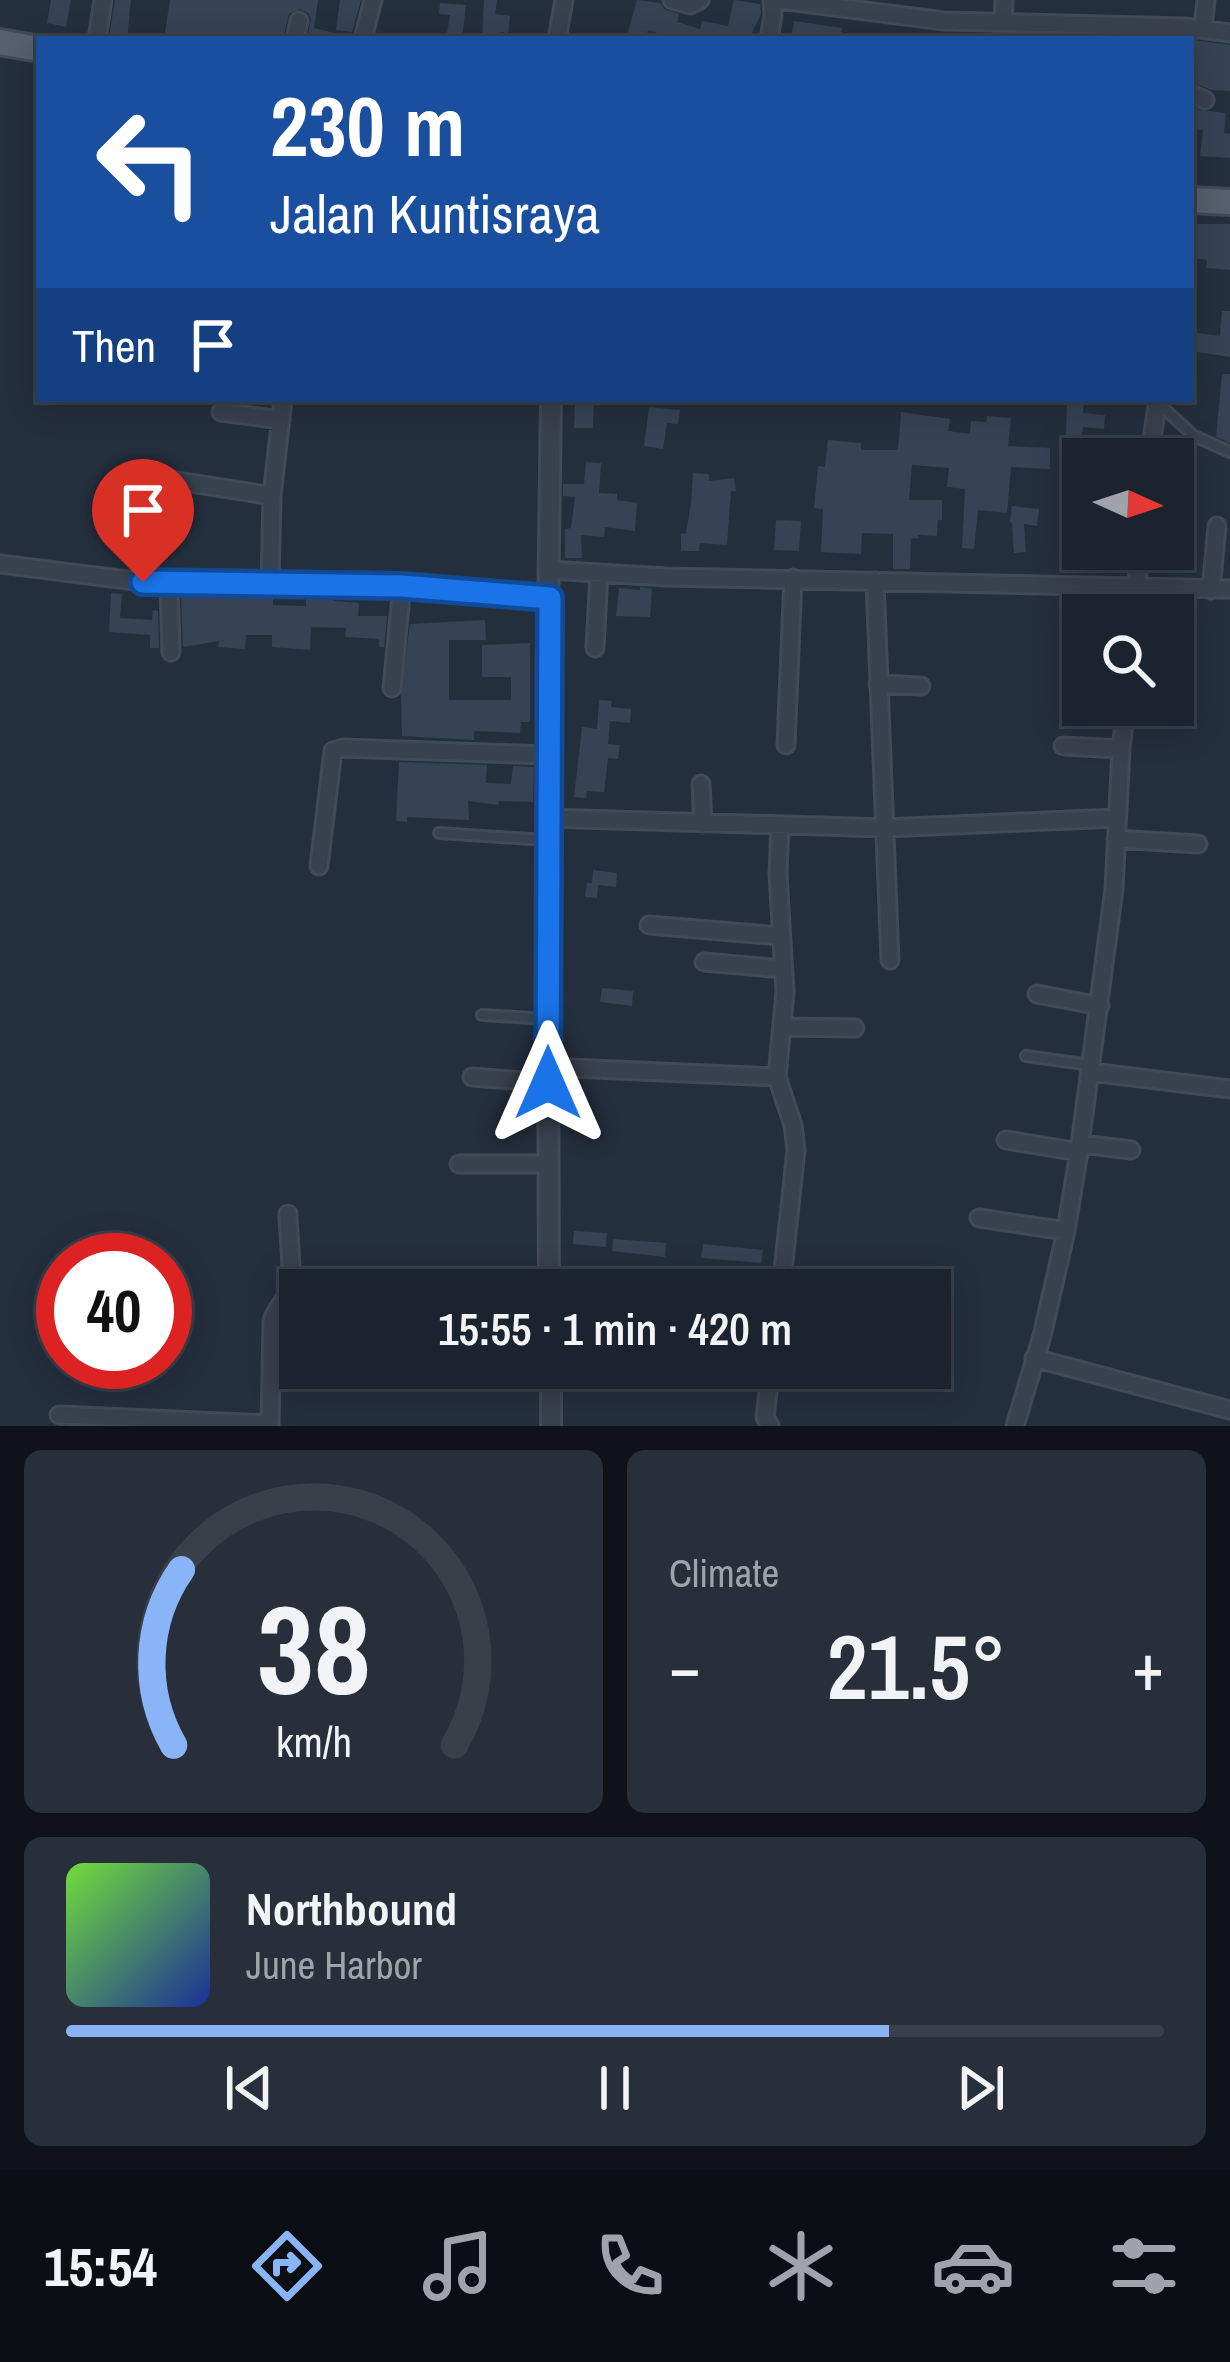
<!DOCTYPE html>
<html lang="en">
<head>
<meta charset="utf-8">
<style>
	:root { --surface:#1b232e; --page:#282f3a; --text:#f1f3f6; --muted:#a0a4aa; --line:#39404a; --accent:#8ab4f8 }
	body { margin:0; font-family:"Archivo Narrow",sans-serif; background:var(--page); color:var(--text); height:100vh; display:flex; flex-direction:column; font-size:45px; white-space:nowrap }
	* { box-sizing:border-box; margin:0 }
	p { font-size:39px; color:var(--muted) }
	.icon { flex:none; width:66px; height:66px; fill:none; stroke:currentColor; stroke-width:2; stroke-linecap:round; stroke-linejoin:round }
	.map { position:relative; height:1426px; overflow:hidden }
	.sheet { display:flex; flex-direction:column; gap:24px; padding:24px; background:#0f1319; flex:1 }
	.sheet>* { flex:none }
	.guide { position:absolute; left:36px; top:36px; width:1158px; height:366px; border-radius:0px; box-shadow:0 6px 30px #0003,0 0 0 3px var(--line); background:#1a4fa0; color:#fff; overflow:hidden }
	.needle { width:78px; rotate:93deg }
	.buttons { position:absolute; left:1062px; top:438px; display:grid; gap:24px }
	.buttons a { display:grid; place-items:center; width:132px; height:132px; border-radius:0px; background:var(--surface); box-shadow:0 6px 30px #0003,0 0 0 3px var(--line); font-size:60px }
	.speed { position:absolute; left:36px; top:1233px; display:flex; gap:24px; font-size:60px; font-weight:700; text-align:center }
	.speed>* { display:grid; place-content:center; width:156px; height:156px; border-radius:50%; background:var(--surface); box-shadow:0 6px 30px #0003,0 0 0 3px var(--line); line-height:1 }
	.speed .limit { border:18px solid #d22; background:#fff; color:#111 }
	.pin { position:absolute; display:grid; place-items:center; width:102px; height:102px; color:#fff; margin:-123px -51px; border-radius:50% 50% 50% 0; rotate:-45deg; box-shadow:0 0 12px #0007 }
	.pin .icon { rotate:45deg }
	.me { position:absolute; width:132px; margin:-66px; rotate:0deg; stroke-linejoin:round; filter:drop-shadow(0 0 9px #0008) }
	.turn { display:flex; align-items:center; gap:42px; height:252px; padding:0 36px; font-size:54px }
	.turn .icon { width:156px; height:156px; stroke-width:2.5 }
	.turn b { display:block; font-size:84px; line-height:102px }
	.then { display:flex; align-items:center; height:114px; padding:0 36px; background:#0003; gap:24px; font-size:45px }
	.big { font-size:90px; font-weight:600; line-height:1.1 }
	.sheet .tile { flex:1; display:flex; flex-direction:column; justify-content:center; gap:18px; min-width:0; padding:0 42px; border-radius:18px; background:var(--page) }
	.sheet .dial { align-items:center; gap:0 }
	.dial svg { height:312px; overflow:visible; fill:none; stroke:var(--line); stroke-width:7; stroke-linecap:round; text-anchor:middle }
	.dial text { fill:var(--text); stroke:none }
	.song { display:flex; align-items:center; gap:36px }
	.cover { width:144px; height:144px; border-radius:18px; background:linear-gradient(135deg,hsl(100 70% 55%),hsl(230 70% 35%)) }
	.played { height:12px; border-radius:6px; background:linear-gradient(90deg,var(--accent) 75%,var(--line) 75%) }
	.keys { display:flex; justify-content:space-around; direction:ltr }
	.heat { display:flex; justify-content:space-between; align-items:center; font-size:66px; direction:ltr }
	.sheet .tiles { flex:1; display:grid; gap:24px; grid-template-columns:1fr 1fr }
	.tile:last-child { grid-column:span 2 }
	.trip { position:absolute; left:279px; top:1269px; width:672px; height:120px; border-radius:0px; background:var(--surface); box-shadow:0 6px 30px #0003,0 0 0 3px var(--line); font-weight:600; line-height:120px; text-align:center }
	.dock { display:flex; height:192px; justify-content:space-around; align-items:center; background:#0b0e12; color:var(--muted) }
	.dock .icon { width:84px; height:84px }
	.dock .selected { color:var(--accent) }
	.dock b { font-size:54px; color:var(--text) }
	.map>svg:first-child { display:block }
</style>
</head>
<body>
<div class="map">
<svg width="1230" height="1426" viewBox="0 0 1230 1426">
	<rect width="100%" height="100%" fill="#242f3e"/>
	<!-- building -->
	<path fill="#364354" d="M51 0H71L66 27 47 23Z
		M115 0H131L127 39 109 37Z
		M170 0H318L314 28 342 35 341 39H307L311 19 308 13 300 9 289 14 283 39H164Z
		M340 0H361L352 32 336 30Z
		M484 0H497L495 14 510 16 508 33 501 32 500 39H482Z
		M637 0 660 3 664 9 679 14 677 22 700 29 702 21 728 26 734 0 760 4 761 14 749 39H677L648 30 646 39H626Z
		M440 3 466 5 462 39H446L450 15 439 14Z
		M794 21 842 28 841 39H791Z
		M1194 40 1230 45V91L1212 90 1191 82Z
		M1191 109 1226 113 1224 133 1230 134V158L1200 156 1203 130 1191 129Z
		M1191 224H1230V270L1206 268 1207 260 1191 258Z
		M1222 311H1230V357L1191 351V332L1220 336Z
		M1222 374H1230V443L1216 437Z
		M575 399H594L593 428H574Z
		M1067 399H1084L1083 413 1105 415 1104 429 1083 427 1082 436H1066Z
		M649 407 680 410 678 424 667 423 663 449 644 446Z
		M901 412 950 419 948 431 970 434 971 421 986 422 987 416 1011 418 1008 446 1050 448V469L1011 467 1007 513 978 510 974 549 962 548 965 489 947 487 949 468 912 465 909 500H942V520H938L937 536 918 535 919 538 911 539 910 569H893V534L862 533 861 554 821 552 823 509 814 508 818 466 825 467 828 440 861 443V450H898Z
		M586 462 601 463 599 493 617 494V500L637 503 635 531 605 527 604 537 581 535 582 558H565V529L571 528 575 497 563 496V484H584Z
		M693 473 709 474V481L734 478 736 491H731L727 545 700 543 699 551H681V533L686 534 691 503Z
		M1012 506 1039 509 1037 526 1024 524 1026 552 1014 553 1012 523 1010 522Z
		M1070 513 1080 514 1082 518 1077 559 1063 558V547H1067Z
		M776 520 801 521 799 551 774 550Z
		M640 587 652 589 650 617 616 616 619 588 640 590Z
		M111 593 122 594 120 618 152 620 153 610 158 611 159 648H150V635L109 632Z
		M181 595 273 596V605L306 606V597H333V601L359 603 358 616H387L384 647H379V639L345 637 346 628 311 627 310 650 272 647V635H246L245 649 218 647 219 641 183 647Z
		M485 620 486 640H449V700H511V677H482V645L530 643V722H521L520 733 474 731V740L402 736 401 695 410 624Z
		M599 700 612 701 611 707 631 709 630 723 610 721 608 744 620 745 618 759 608 758 604 792 587 791 586 798 574 797 582 727 597 729Z
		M399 762 487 765 486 783 511 784 513 766 534 767 533 802 499 801 498 805 468 801 469 820 407 817V822L396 821Z
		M593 870 617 873 616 887 598 885 597 898 585 897 587 883H592Z
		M602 988 633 991 632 1006 600 1002Z
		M574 1231 607 1233 606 1247 573 1244Z
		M613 1239 666 1243 665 1257 612 1251Z
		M703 1244 763 1250 761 1263 701 1258Z
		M459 1368H508L507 1381 459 1376Z
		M584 1375 623 1379 622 1392 583 1389Z"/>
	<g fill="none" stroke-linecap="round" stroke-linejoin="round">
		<!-- service casing -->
		<g stroke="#414a57" stroke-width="14">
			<path id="service" d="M1158 403 1194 436 1230 452
				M439 833 546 840
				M482 1015 547 1019
				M1026 1056 1091 1065"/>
		</g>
		<!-- minor casing -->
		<g stroke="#414a57" stroke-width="21">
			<path id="minor" d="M672 0 690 5 700 0
				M780 0 944 21 1184 27 1230 33
				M1003 23 1004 0
				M1203 28 1206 0
				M97 39 103 0
				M295 39 299 21
				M363 39 373 0
				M557 39 564 0
				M769 39 773 15 772 0
				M1191 94 1205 100
				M221 412 281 420
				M1149 459 1158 399
				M165 479 272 496
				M0 564 143 582 402 586 550 598
				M549 570 666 577 1230 589
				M875 581 890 960
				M169 583 171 652
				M270 583 272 496 283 399
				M1211 590 1217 526
				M1135 615 1139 549
				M595 648 599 573
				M1076 681H1083
				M878 684 921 686
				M392 688 402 586
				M786 745 793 578
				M1063 746 1121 749
				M701 784 703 824
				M547 818 885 828 1117 818
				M780 825 778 874 785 992 777 1077 793 1125 796 1150 781 1290
				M1116 839 1198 844
				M319 866 333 751 343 748 548 755
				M649 925 780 936
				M704 962 783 969
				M1037 994 1100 1006
				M783 1027 855 1028
				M548 1067 777 1077
				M1091 1072 1230 1089
				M472 1077 548 1083
				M1006 1140 1079 1152
				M1081 1144 1131 1150
				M459 1164H549
				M979 1218 1066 1231
				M1034 1358 1230 1410
				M59 1415 270 1424
				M270 1426 272 1321C275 1310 282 1304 287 1295 295 1277 288 1234 288 1214
				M770 1426 765 1417 771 1368
				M1015 1426 1042 1336 1066 1231 1079 1152 1114 889 1121 749 1126 705"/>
		</g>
		<!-- tertiary casing -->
		<g stroke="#414a57" stroke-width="24">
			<path id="tertiary" d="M549 1290 547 692 551 399
				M551 1368V1426"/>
		</g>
		<!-- primary casing -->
		<g stroke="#414a57" stroke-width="30">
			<path id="primary" d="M0 42 39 49
				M1191 200 1230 202"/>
		</g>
		<!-- service -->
		<use href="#service" stroke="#38414e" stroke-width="8"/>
		<!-- minor -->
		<use href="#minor" stroke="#38414e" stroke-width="15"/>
		<!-- tertiary -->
		<use href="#tertiary" stroke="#38414e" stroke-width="18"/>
		<!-- primary -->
		<use href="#primary" stroke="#56606e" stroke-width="24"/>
	</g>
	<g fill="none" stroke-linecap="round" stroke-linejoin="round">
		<!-- route casing -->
		<g stroke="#114b97" stroke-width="30">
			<path id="route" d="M143 582 401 586 550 598 548 1083"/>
		</g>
		<!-- route -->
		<use href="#route" stroke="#1a73e8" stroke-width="21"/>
	</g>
</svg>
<div class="buttons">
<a><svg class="needle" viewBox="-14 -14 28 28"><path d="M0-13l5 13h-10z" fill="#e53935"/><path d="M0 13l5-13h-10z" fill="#a0a4aa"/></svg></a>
<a><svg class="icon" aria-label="search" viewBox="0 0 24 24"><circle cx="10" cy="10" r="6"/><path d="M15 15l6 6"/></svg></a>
</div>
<div class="speed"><div class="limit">40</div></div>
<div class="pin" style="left:143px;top:582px;background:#d93025"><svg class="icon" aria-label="arrive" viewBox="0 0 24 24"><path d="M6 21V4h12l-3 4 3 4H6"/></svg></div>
<svg class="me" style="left:548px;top:1083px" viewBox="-20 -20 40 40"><path d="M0-17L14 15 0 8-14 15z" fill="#1a73e8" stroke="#fff" stroke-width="4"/></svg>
<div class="trip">15:55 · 1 min · 420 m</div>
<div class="guide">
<div class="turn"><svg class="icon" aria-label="left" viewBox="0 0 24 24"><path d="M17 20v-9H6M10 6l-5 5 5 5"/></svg><div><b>230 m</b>Jalan Kuntisraya</div></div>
<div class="then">Then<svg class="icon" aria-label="arrive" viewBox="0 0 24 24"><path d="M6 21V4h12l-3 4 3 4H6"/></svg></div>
</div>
</div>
<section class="sheet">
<div class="tiles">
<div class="tile dial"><svg viewBox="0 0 100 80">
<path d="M14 69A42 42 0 1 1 86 69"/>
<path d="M14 69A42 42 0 0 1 16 24" stroke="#8ab4f8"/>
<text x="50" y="56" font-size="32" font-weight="700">38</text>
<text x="50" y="72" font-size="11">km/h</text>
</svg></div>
<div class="tile"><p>Climate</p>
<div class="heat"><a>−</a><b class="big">21.5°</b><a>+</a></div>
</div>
<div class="tile">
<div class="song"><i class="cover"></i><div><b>Northbound</b><p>June Harbor</p></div></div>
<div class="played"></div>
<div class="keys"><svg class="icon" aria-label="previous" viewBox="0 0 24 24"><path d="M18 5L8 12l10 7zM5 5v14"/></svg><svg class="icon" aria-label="pause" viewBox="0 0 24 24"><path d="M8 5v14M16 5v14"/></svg><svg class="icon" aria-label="next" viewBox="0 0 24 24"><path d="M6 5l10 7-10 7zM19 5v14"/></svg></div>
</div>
</div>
</section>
<nav class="dock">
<b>15:54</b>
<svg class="icon selected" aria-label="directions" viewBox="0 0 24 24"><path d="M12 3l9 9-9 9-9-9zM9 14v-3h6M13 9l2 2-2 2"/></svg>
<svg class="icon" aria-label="music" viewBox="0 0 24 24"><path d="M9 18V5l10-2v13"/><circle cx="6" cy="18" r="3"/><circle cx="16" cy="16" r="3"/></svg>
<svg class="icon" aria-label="phone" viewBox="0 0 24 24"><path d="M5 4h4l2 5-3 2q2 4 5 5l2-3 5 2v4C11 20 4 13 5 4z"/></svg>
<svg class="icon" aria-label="climate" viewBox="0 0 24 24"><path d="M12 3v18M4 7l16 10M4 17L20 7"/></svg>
<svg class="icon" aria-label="car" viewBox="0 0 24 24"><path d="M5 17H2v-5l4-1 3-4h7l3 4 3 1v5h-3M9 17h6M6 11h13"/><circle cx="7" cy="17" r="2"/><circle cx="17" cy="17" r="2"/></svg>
<svg class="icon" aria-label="filters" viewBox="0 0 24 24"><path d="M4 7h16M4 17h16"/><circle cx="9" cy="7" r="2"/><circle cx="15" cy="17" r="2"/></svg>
</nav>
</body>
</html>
